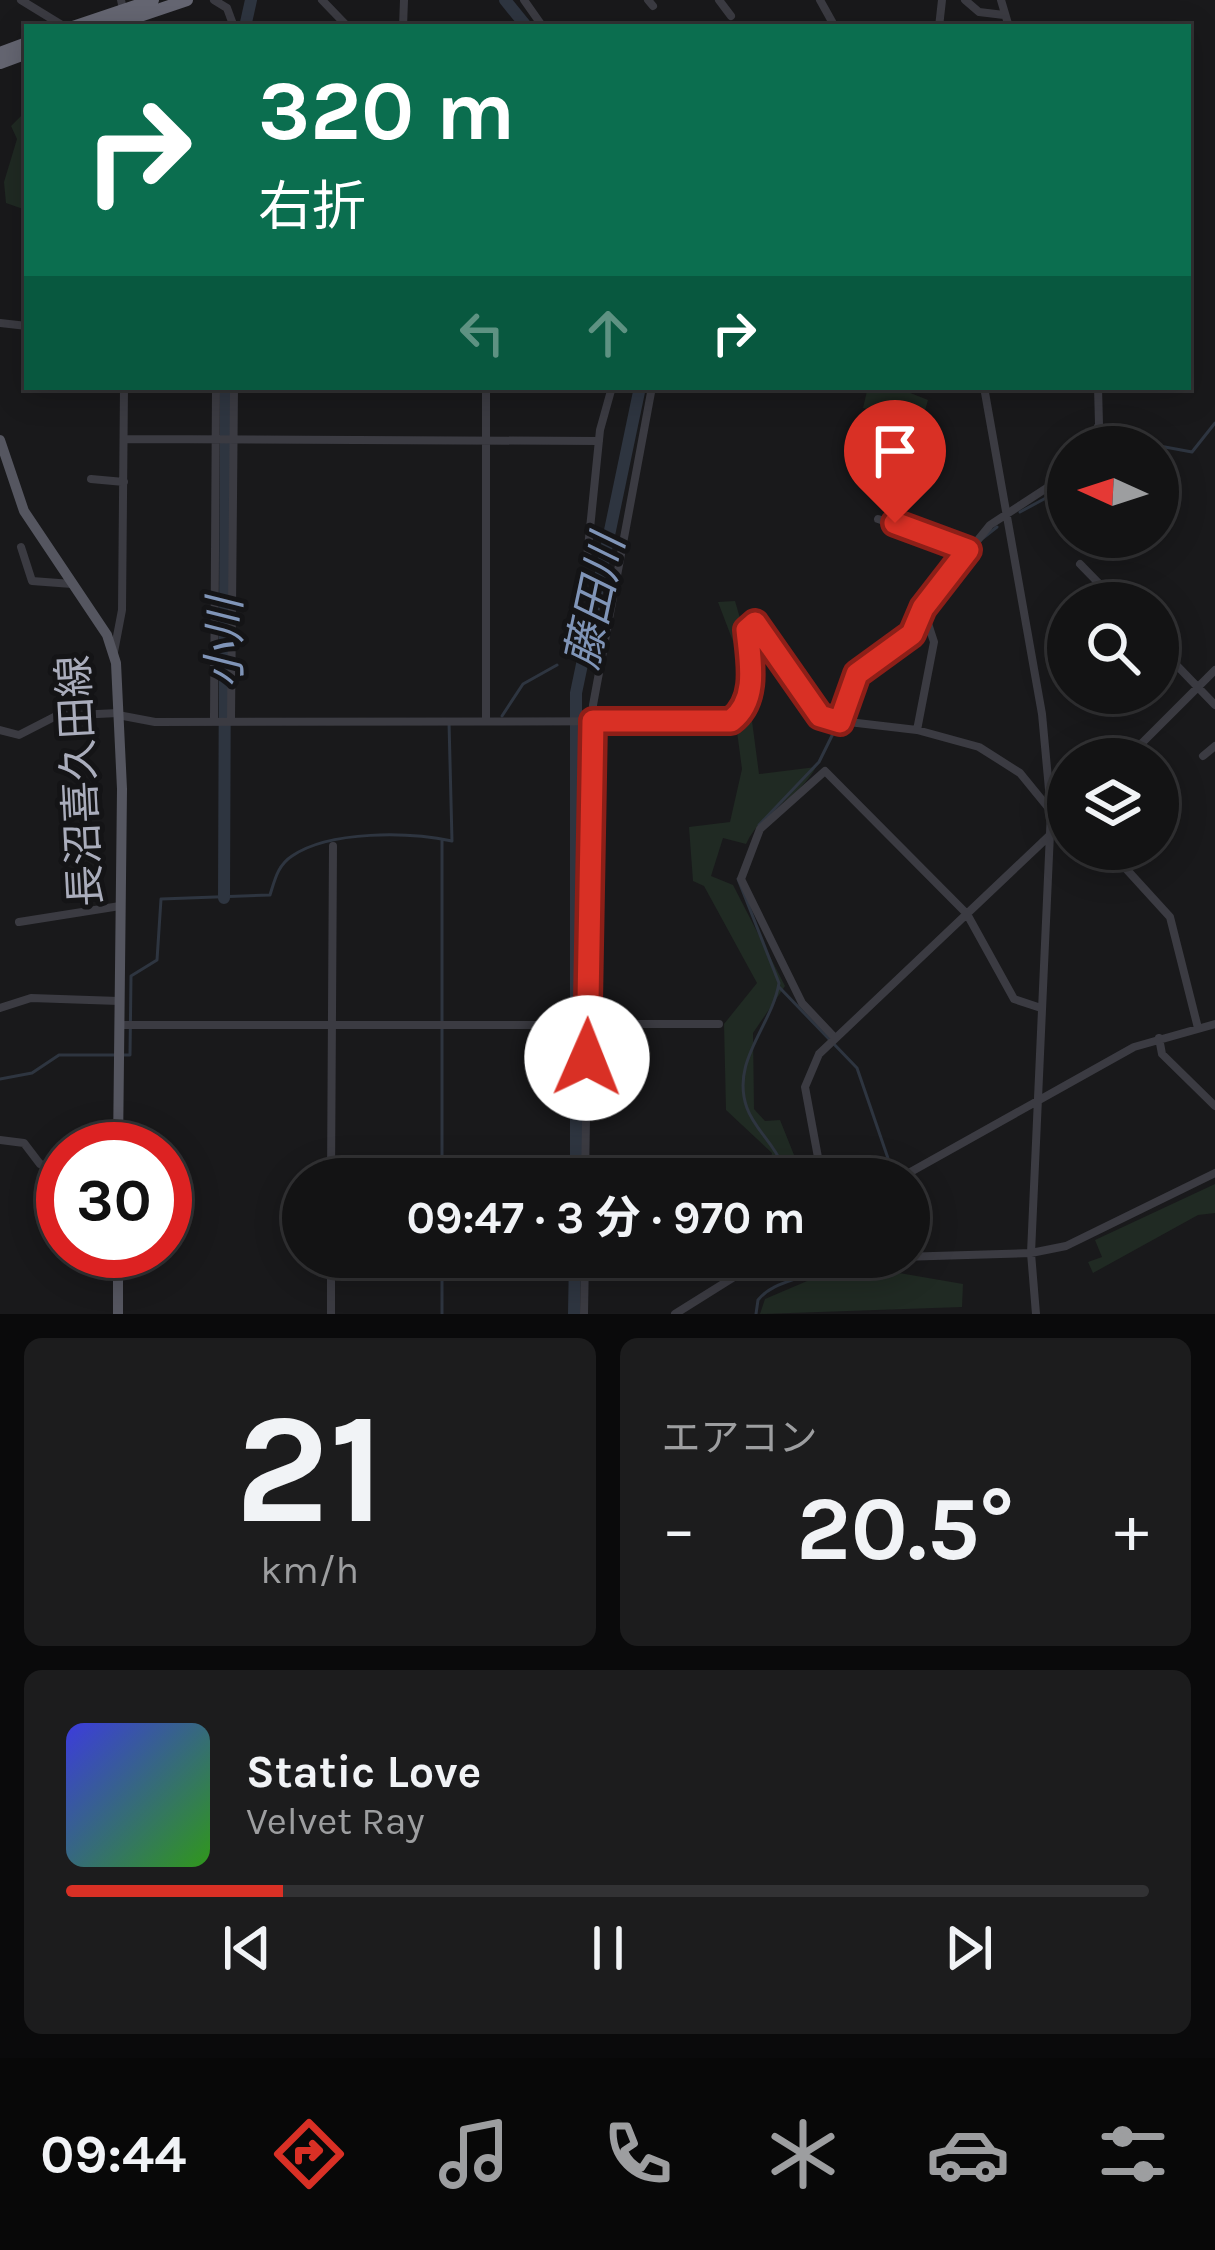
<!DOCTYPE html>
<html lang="ja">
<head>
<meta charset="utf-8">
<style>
	:root { --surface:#131314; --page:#1c1c1d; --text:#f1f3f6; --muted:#9d9ea0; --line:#323234; --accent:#d93025 }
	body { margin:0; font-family:Karla,"Noto Sans JP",sans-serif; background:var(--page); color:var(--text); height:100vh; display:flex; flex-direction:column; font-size:45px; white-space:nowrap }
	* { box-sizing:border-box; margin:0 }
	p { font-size:39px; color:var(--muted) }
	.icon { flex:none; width:66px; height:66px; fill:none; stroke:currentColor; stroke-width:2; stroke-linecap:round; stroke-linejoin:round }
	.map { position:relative; height:1314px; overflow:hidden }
	.drawer { display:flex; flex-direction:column; gap:24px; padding:24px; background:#0a0a0b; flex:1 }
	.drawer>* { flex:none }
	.hud { position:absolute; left:24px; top:24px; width:1167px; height:366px; border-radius:0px; box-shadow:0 6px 30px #0003,0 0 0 3px var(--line); background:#0b6e4f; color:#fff; overflow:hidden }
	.needle { width:78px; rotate:273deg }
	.fabs { position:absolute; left:1047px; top:426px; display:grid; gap:24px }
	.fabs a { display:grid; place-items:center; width:132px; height:132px; border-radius:50%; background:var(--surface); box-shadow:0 6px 30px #0003,0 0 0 3px var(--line); font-size:60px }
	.speed { position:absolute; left:36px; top:1122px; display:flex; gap:24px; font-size:60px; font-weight:700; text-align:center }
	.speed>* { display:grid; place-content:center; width:156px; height:156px; border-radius:50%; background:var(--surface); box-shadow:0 6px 30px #0003,0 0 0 3px var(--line); line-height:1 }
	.speed .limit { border:18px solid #d22; background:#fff; color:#111 }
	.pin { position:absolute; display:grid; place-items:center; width:102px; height:102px; color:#fff; margin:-123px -51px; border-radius:50% 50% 50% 0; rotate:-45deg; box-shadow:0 0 12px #0007 }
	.pin .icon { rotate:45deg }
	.me { position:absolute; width:132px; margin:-66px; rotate:1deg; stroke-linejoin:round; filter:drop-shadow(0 0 9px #0008) }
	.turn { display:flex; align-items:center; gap:42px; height:252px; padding:0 36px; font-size:54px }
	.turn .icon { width:156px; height:156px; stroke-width:2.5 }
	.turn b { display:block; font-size:84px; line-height:102px }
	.lanes { display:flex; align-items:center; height:114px; padding:0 36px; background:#0003; justify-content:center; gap:60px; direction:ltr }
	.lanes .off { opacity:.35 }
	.big { font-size:90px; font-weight:700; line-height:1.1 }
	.drawer .widget { flex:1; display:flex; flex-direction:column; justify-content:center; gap:18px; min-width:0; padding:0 42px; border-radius:18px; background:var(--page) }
	.drawer .dial { align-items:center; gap:0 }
	.dial b { font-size:156px; line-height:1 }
	.song { display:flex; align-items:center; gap:36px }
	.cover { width:144px; height:144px; border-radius:18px; background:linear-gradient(135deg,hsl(240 70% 55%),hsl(110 70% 35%)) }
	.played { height:12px; border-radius:6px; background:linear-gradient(90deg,var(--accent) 20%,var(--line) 20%) }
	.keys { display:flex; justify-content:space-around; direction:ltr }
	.heat { display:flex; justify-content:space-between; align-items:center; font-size:66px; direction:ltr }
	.drawer .tiles { flex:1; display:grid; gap:24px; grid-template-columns:1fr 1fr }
	.widget:last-child { grid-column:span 2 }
	.trip { position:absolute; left:282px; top:1158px; width:648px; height:120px; border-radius:60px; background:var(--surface); box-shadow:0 6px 30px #0003,0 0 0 3px var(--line); font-weight:700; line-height:120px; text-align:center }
	.menu { display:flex; height:192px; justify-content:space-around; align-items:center; background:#080808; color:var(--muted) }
	.menu .icon { width:84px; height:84px }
	.menu .selected { color:var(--accent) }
	.menu b { font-size:54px; color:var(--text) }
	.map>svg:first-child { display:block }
</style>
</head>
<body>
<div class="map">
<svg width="1215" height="1314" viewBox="0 0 1215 1314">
	<rect width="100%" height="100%" fill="#19191b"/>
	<!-- green -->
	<path fill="#202a23" d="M22 106H27V248L22 246 23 209 6 203 4 182 17 139 11 126 22 115Z
		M868 387H895L928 400 921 424 863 408Z
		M735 601 759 683 752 721 759 774 816 767C798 800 762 810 746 844L723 838 711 876 733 885 785 986 753 1033 754 1109 765 1121 780 1120 794 1155 788 1165 799 1179H756L768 1172 772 1153 726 1110 724 1024 757 983 704 886 693 881 689 827 730 822 742 769 736 724 739 657 718 602Z
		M1215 1184V1213L1198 1215 1093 1273 1088 1262 1102 1257 1095 1240Z
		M847 1264 963 1284 962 1307 760 1314 765 1299Z"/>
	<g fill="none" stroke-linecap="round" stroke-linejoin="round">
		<!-- stream -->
		<path stroke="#2e3540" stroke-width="3" d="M1122 447 1138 442 1192 452 1215 423
			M1020 512 1068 486
			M983 538 997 527
			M930 617 974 550
			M502 716 523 684 557 665
			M759 825 819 762 858 683
			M442 841V1179
			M738 879 779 983C772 1026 730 1061 747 1108 754 1128 773 1143 782 1164L779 1179
			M779 987 857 1068 892 1170
			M0 1079 32 1073 59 1055H130L131 976 157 960 161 899 270 895C275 879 278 865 292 856 330 830 409 832 452 841L449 722
			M909 1221 920 1252
			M442 1257V1314
			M756 1314 758 1300C777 1276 815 1282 832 1257"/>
		<!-- river -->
		<path stroke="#2e3540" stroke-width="12" d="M505 0 527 27
			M245 27 251 0
			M224 898 226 387
			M576 1179V693L640 387
			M574 1314 575 1257"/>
		<!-- minor -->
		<path stroke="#3b3b42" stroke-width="8" d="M21 0 65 27
			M121 0 127 27
			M214 0 227 8 234 27
			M322 0 348 27
			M524 0 543 27
			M648 0 653 6
			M719 0 731 16
			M820 0 835 27
			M965 0 979 12 1004 15
			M1001 0 1009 27
			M403 27 404 0
			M939 27 942 0
			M0 323 27 326
			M25 368 27 361
			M486 387V720
			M984 387 1042 714 1051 811 1031 1253 1036 1314
			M124 439 599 441
			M1089 447 1099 424 1098 387
			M91 479 124 482
			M878 519 968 550
			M21 547 32 581 72 584
			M587 558 600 430 612 387
			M1080 564 1118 603
			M1158 646 1215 705
			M114 652 122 610 124 387
			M118 715 155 722 731 721C759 700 750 660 747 630L755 623 763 626 823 719 917 730 979 747 1020 773 1051 811 1068 810
			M214 720 216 387
			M231 720 234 387
			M840 721 857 674 912 634 922 620
			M0 730 19 735 56 716 118 713
			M917 730 934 642 923 608 990 525 1068 474
			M1203 756 1215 746
			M1126 759 1215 670
			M1108 849 1170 917 1198 1028
			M19 922 120 906
			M0 1008 31 998 119 1001
			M589 1024H719
			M119 1025H547
			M835 1038 802 1003 741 879 760 829 825 771 967 914 1014 999 1041 1008
			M1159 1038 1162 1054 1215 1106
			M0 1140 24 1143 40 1164 63 1169
			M331 1179 333 846
			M585 1179 593 705 652 387
			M822 1179 805 1087 819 1054 1049 836
			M898 1179 1134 1047 1215 1024
			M331 1257V1314
			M900 1257 1031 1253 1066 1246 1215 1173
			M584 1314 585 1257
			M675 1314 766 1257"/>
		<!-- major -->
		<path stroke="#555660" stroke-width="10" d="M0 440 24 511 107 635 116 663 122 789 118 1149
			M118 1314V1251"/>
		<!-- highway -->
		<path stroke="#656672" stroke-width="12" d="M73 27 153 0
			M107 27 187 0
			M0 53 27 43
			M0 63 27 53"/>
	</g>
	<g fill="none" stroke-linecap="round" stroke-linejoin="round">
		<!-- route casing -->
		<g stroke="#8d1f18" stroke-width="30">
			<path id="route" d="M587 1058 593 721H731C759 700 750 660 747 630L755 623 820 716 840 722 857 674 912 634 923 608 968 550 895 523"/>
		</g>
		<!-- route -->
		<use href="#route" stroke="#d93025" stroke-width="21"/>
	</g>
	<g text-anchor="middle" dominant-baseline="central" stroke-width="10" stroke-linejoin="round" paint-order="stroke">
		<!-- street labels -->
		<g font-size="42" fill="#aaadbc" stroke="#141416">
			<text transform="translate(80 781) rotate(-93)">長沼喜久田線</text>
		</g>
		<!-- water labels -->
		<g font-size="45" font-style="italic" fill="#8095b8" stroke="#141416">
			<text transform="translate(595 602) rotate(-78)">藤田川</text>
			<text transform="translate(225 643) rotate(-90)">小川</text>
		</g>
	</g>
</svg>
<div class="fabs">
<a><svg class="needle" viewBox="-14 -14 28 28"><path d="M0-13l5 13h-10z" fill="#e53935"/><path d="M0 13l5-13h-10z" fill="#9d9ea0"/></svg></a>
<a><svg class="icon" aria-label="search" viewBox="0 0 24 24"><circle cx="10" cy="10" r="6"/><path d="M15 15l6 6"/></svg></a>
<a><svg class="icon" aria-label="layers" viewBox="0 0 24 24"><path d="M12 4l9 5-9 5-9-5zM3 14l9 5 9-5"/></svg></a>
</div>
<div class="speed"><div class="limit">30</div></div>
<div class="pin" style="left:895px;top:523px;background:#d93025"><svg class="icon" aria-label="arrive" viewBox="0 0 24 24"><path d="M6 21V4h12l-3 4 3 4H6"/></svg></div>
<svg class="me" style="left:587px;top:1058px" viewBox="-20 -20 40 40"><circle r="19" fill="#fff"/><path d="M0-13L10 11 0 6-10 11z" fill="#d93025"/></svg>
<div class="trip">09:47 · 3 分 · 970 m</div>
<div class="hud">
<div class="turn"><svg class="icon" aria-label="right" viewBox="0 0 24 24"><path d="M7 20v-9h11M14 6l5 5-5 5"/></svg><div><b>320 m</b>右折</div></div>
<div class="lanes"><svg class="icon off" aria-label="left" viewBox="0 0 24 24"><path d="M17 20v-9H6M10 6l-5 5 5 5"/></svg><svg class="icon off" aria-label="ahead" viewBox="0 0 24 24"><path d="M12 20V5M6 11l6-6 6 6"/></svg><svg class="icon" aria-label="right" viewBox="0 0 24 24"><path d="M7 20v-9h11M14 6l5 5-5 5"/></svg></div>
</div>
</div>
<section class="drawer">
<div class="tiles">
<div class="widget dial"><b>21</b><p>km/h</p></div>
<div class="widget"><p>エアコン</p>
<div class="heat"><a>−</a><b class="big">20.5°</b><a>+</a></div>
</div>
<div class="widget">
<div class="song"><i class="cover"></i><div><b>Static Love</b><p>Velvet Ray</p></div></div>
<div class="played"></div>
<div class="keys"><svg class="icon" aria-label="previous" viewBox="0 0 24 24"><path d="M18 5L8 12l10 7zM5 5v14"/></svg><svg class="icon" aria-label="pause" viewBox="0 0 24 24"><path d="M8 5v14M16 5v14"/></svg><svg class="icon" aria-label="next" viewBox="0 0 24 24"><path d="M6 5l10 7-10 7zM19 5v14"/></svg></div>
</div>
</div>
</section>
<nav class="menu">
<b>09:44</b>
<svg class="icon selected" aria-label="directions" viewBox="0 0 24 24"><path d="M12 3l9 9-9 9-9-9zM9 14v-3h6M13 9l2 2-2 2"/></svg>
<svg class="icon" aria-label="music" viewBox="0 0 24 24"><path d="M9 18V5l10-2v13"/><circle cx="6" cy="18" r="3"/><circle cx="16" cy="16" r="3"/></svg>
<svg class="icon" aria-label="phone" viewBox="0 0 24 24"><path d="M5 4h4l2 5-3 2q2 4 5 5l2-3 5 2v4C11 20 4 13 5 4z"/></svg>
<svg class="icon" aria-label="climate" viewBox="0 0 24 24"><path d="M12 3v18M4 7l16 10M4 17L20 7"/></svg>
<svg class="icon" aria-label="car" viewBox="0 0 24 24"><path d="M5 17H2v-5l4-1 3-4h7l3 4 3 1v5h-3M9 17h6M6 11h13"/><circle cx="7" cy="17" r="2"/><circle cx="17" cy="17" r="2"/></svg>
<svg class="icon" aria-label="filters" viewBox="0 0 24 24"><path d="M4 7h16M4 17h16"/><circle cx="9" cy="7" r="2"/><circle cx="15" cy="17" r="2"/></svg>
</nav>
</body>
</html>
